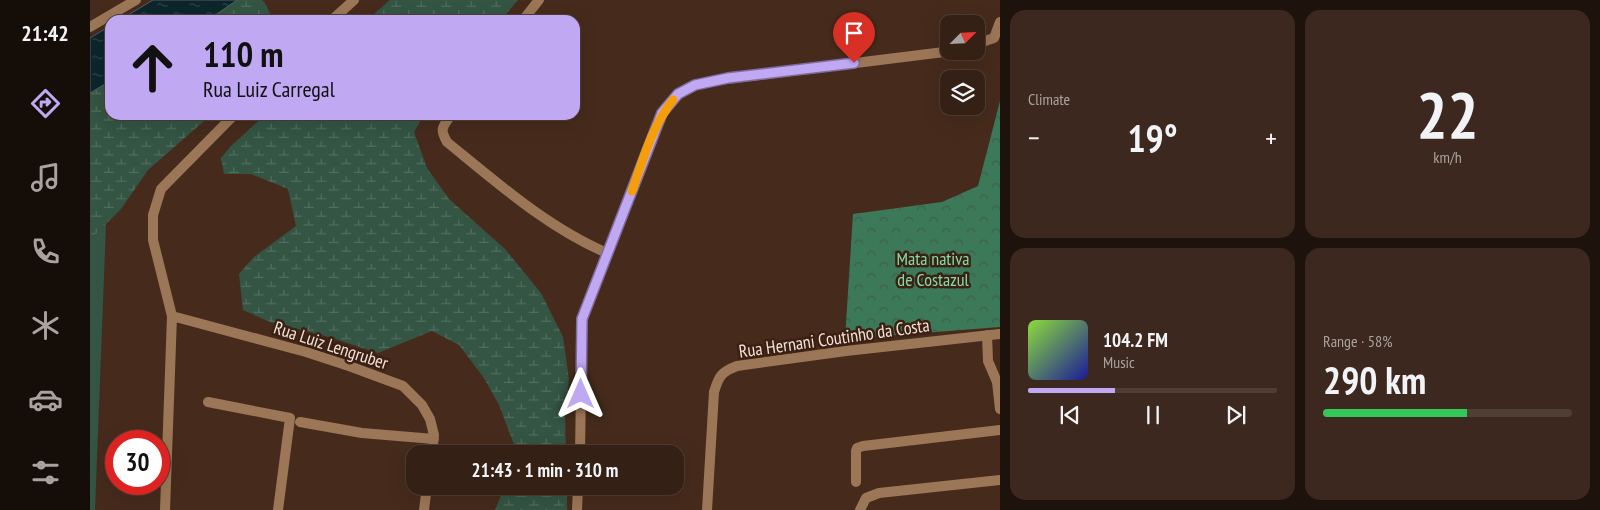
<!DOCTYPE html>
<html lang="en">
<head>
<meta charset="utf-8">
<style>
	:root { --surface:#342015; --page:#3c281e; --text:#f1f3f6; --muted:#a9a3a0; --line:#4e3e34; --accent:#c0a8f3 }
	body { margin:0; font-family:"PT Sans Narrow",sans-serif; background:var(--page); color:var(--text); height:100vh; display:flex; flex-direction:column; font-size:19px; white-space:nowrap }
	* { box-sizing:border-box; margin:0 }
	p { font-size:16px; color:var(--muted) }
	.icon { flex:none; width:28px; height:28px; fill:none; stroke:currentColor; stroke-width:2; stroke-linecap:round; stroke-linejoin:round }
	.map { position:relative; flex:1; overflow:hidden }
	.details { display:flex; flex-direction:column; gap:10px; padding:10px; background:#1d120c; width:600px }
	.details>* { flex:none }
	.top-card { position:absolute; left:15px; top:15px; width:475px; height:105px; border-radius:15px; box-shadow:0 5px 20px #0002,0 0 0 1px var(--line); background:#c0a8f3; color:#111; overflow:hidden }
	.needle { width:32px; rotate:66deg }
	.tools { position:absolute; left:850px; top:15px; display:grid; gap:10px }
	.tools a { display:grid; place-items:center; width:45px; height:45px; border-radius:10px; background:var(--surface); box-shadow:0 5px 20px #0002,0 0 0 1px var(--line); font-size:25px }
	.speed { position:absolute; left:15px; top:430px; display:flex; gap:10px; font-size:25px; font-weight:700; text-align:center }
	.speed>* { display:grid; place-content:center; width:65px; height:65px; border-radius:50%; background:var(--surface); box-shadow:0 5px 20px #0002,0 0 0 1px var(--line); line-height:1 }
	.speed .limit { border:8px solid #d22; background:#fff; color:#111 }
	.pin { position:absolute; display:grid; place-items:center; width:42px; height:42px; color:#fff; margin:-51px -21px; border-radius:50% 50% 50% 0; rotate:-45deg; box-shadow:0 0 5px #0007 }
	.pin .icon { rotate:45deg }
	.me { position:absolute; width:55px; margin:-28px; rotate:0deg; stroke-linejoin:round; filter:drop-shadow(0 0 4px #0008) }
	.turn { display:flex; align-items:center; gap:18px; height:105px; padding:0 15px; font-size:22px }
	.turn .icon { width:65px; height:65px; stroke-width:2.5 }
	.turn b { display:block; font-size:35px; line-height:42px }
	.big { font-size:38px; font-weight:700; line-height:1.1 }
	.details .card { flex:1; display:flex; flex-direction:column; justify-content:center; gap:8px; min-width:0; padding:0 18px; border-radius:15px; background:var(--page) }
	.details .dial { align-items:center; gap:0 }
	.dial b { font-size:65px; line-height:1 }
	.song { display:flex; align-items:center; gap:15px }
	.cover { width:60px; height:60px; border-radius:8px; background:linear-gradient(135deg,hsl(90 70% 55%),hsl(240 70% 35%)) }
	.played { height:5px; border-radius:2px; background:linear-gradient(90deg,var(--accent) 35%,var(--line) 35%) }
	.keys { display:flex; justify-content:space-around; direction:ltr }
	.heat { display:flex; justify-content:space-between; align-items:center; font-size:28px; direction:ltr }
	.charge { height:8px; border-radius:4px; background:linear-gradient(90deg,#34c759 58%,var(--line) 0) }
	.details .tiles { flex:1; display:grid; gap:10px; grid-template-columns:repeat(2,1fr) }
	.trip { position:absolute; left:316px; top:445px; width:278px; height:50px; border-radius:15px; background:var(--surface); box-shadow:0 5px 20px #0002,0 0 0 1px var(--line); font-weight:700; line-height:50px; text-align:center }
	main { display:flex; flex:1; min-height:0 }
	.menu { display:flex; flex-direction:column; width:90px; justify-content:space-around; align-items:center; background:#150d08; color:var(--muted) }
	.menu .icon { width:35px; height:35px }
	.menu .active { color:var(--accent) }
	.menu b { font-size:22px; color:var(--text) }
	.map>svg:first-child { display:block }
</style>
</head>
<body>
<main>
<nav class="menu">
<b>21:42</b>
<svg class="icon active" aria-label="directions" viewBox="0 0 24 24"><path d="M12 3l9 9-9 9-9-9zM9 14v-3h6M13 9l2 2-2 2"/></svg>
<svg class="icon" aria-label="music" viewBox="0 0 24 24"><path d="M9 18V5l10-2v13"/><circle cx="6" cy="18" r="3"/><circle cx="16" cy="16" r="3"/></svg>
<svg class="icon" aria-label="phone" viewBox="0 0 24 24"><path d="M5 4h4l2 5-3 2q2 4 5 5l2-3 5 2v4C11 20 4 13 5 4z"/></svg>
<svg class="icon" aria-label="climate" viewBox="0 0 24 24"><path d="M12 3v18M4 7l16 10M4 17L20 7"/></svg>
<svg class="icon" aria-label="car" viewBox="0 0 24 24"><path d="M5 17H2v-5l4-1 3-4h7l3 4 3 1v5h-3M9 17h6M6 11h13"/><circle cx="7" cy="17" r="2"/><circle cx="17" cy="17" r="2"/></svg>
<svg class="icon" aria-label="filters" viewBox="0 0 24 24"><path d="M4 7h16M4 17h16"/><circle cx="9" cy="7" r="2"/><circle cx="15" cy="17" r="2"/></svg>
</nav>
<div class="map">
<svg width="910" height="510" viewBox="0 0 910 510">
	<defs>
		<pattern id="forest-crowns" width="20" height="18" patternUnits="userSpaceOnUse" patternTransform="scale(1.25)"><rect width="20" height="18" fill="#3b7958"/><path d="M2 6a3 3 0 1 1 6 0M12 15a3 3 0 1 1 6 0" fill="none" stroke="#425e4c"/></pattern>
		<pattern id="wetland-marsh" width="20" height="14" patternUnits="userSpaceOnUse" patternTransform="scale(1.25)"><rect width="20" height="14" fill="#345543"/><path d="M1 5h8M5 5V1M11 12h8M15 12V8" fill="none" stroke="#526d5d"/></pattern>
		<pattern id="water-ripples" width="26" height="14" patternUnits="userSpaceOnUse" patternTransform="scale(1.25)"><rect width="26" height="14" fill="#0c262c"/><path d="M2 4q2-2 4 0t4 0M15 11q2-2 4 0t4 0" fill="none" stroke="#30454a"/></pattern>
	</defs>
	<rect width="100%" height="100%" fill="#462b1c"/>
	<!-- green -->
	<path fill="#345543" d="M16 224 5 510H0V240Z"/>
	<!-- forest -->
	<path fill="url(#forest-crowns)" d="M910 101V327L755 339 763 214 852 202 888 186Z"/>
	<!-- wetland -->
	<path fill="url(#wetland-marsh)" d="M147 0H172L175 3 183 20H118Z
		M300 0H428L411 20H277Z
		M20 81V115H121L58 170 31 209 0 240V93Z
		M175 115H334L324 132 337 168 359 199 415 249 451 293 473 337 479 379 475 416 476 454H423L425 447 409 405 394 378 369 345 342 331 288 353 239 337 180 322 153 310 149 274 164 257 206 226 198 189 161 174H134L131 158 141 146Z
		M415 486H477V510H405Z"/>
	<!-- water -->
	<path fill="url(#water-ripples)" stroke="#515e60" d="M63 0H147L118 20H30Z
		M20 26V81L0 93V38Z"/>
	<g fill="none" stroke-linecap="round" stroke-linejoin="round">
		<!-- street -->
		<path stroke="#9c7757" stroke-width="10" d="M242 20 264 0
			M433 20 449 0
			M0 27 46 0
			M886 44 904 38 910 22
			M361 115C353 127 349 128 357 142 406 182 458 228 517 253
			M82 316 216 352 259 366 313 386 332 405 340 419 344 435 342 454
			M897 335 898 361 907 382 910 409
			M118 402 200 418 188 510
			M210 422 272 433 344 439
			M490 454 492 319 572 113 588 94 605 85 621 81 862 51
			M766 482V451L767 448 773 446 910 430
			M75 510 82 316 63 240V215L71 189 144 115
			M334 510 337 486
			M487 510 488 486
			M617 510 624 392C629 376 631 372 647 366L756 351 910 334
			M770 510 776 498 789 493 910 480"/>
	</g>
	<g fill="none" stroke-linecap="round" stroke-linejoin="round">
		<!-- route casing -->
		<g stroke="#7d6d9e" stroke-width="12">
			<path id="route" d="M491 394 492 319 572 113 588 94 605 85 638 78 764 63"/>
		</g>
		<!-- route -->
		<use href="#route" stroke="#c0a8f3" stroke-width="9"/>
		<!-- slow -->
		<path stroke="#f59e0b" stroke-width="9" d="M542 191C553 160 562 126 583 100"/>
	</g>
	<g text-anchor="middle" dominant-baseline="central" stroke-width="5" stroke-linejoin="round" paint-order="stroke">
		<!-- park labels -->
		<g font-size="18" fill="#81dcaa" stroke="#3b2113">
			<text x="843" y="258">Mata nativa<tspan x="843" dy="21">de Costazul</tspan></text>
		</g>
		<!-- street labels -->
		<g font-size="18" fill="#f3e1d8" stroke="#3b2113">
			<text transform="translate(744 338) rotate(-8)">Rua Hernani Coutinho da Costa</text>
			<text transform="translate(241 345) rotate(18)">Rua Luiz Lengruber</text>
		</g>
	</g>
</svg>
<div class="tools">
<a><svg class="needle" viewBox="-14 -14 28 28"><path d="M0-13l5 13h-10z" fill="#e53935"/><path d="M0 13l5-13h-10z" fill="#a9a3a0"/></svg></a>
<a><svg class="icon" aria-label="layers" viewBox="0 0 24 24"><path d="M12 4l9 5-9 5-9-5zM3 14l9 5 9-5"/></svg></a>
</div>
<div class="speed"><div class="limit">30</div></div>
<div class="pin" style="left:764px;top:63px;background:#d93025"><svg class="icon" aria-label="arrive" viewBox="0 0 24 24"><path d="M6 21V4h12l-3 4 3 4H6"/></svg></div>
<svg class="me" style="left:491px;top:394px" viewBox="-20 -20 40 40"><path d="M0-17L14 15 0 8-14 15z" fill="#c0a8f3" stroke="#fff" stroke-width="4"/></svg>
<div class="trip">21:43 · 1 min · 310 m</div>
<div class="top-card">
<div class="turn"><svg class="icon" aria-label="ahead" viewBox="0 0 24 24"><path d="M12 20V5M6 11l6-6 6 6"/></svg><div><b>110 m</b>Rua Luiz Carregal</div></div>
</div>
</div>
<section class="details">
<div class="tiles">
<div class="card"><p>Climate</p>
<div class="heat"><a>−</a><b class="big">19°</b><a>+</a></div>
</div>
<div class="card dial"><b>22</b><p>km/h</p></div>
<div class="card">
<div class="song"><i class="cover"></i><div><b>104.2 FM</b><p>Music</p></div></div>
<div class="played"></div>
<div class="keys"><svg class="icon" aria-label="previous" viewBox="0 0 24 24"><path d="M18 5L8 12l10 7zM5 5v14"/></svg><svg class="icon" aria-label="pause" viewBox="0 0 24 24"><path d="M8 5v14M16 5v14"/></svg><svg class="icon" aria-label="next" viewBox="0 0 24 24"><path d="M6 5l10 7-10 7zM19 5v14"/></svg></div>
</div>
<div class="card"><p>Range · 58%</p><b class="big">290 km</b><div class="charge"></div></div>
</div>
</section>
</main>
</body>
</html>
